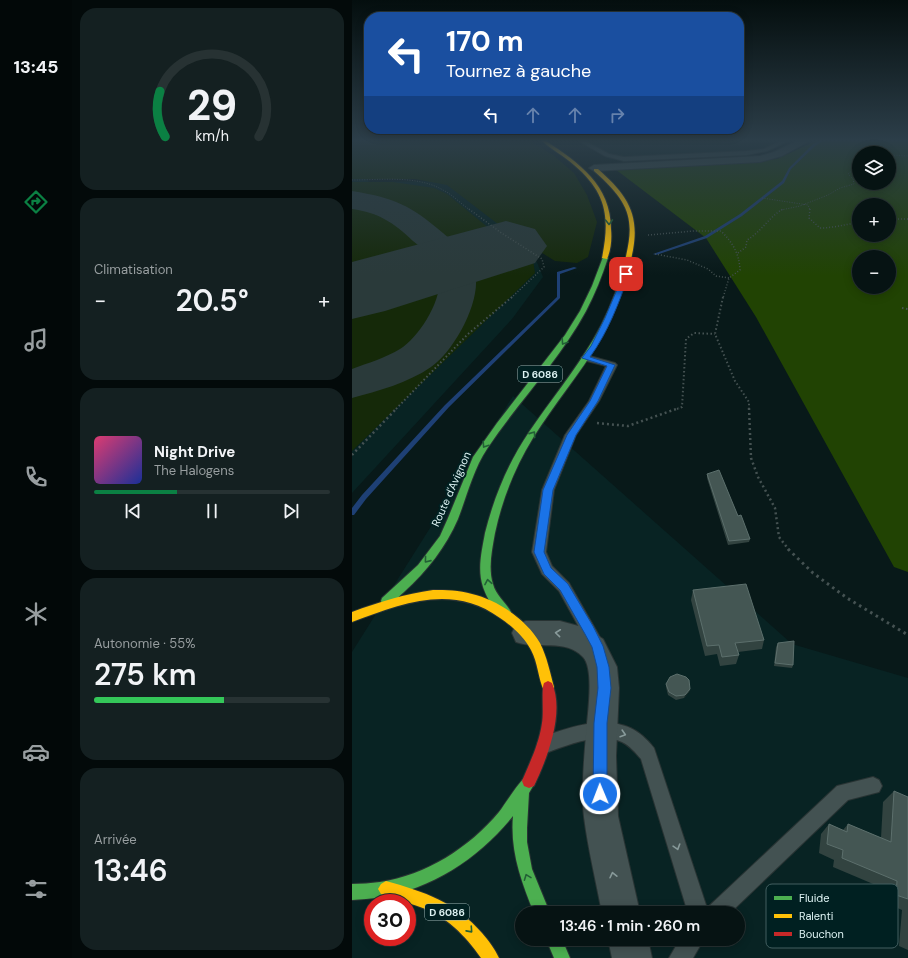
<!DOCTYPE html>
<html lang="fr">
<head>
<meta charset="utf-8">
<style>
	:root { --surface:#061313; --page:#142021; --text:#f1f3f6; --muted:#989ea0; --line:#273233; --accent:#0b8043 }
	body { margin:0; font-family:"DM Sans",sans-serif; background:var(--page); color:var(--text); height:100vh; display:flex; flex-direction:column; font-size:15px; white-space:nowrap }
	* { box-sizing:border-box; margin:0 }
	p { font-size:13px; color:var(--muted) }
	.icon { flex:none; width:22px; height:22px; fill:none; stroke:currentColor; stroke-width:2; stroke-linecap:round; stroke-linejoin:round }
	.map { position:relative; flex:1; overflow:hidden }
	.details { display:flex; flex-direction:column; gap:8px; padding:8px; background:#030a0a; width:280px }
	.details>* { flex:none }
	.top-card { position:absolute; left:12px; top:12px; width:380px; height:122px; border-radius:16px; box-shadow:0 2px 10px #0003,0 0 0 1px var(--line); background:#1a4fa0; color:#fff; overflow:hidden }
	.buttons { position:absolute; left:500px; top:146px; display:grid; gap:8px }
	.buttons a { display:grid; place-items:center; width:44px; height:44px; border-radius:50%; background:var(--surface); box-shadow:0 2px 10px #0003,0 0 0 1px var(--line); font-size:20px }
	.speed { position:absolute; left:12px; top:894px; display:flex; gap:8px; font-size:20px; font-weight:700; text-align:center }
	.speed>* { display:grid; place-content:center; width:52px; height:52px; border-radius:50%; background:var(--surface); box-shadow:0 2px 10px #0003,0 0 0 1px var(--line); line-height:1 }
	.speed .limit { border:6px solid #d22; background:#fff; color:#111 }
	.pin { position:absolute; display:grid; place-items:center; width:34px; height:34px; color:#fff; margin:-17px; border-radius:8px; box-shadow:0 2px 6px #0006 }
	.me { position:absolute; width:44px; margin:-22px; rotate:359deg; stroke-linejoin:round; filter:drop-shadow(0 0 3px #0008) }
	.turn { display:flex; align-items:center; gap:14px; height:84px; padding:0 16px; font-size:18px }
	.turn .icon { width:52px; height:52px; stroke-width:2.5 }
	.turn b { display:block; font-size:28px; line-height:34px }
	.lanes { display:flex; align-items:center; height:38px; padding:0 16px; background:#0003; justify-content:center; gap:20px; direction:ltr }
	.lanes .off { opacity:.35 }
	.big { font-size:30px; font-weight:600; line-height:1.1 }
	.details .widget { flex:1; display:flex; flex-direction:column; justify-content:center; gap:6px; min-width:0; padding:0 14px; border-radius:16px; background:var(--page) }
	.details .dial { align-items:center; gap:0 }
	.dial svg { height:104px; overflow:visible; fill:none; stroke:var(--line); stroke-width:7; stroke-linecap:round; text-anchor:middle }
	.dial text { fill:var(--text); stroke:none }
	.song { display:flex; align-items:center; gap:12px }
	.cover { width:48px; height:48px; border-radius:6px; background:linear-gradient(135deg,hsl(340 70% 55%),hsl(230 70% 35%)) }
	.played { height:4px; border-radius:2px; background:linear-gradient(90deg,var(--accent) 35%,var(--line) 35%) }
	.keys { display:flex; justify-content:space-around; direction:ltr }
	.heat { display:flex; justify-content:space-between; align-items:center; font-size:22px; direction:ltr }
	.charge { height:6px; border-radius:3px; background:linear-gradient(90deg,#34c759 55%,var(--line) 0) }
	.trip { position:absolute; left:163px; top:906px; width:230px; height:40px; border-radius:20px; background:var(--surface); box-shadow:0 2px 10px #0003,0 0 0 1px var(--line); font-weight:600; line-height:40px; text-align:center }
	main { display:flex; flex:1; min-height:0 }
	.tabs { display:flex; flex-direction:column; width:72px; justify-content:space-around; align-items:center; background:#020808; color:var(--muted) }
	.tabs .icon { width:28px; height:28px }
	.tabs .active { color:var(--accent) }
	.tabs b { font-size:18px; color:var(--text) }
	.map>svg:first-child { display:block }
</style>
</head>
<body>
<main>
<nav class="tabs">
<b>13:45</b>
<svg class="icon active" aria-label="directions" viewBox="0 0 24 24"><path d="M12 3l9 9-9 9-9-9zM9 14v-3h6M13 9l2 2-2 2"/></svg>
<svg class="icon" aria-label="music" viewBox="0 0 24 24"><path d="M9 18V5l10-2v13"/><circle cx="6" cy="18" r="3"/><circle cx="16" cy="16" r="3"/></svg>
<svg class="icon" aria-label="phone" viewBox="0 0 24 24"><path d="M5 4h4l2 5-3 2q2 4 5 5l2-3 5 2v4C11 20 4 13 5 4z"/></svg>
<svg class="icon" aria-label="climate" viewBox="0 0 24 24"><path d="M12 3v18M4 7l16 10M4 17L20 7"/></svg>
<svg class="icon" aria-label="car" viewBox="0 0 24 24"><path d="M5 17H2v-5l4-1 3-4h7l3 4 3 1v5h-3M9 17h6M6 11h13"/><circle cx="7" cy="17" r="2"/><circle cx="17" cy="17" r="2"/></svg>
<svg class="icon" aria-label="filters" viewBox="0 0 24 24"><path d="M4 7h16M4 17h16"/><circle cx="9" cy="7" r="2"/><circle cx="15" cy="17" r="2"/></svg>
</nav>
<section class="details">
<div class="widget dial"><svg viewBox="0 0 100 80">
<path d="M14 69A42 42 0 1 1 86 69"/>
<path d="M14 69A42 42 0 0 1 10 34" stroke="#0b8043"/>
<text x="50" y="56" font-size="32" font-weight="700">29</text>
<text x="50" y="72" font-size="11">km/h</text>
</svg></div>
<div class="widget"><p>Climatisation</p>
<div class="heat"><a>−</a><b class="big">20.5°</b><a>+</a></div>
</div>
<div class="widget">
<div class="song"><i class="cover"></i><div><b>Night Drive</b><p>The Halogens</p></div></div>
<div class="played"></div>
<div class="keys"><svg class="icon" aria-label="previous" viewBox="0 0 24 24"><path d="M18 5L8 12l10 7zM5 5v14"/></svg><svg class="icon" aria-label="pause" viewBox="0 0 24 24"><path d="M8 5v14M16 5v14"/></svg><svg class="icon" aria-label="next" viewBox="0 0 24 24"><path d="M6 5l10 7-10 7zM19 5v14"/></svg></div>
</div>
<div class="widget"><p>Autonomie · 55%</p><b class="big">275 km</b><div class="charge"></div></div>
<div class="widget"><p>Arrivée</p><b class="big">13:46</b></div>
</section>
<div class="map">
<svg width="556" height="958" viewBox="0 0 556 958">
	<rect width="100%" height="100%" fill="#081919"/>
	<!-- built -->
	<path fill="#082323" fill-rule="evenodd" d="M225 141H439L413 153 259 160Z
		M0 160 17 182 98 181 151 223 179 248 191 277 160 319 0 493Z
		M161 396 440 644 556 678V958H0V652ZM21 903H55V937H21ZM170 913H386V939H170Z"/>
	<!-- green -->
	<path fill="#152909" d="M0 141H178L201 155 222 173 235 195 245 222 236 257 225 263 203 261 155 231 95 185 63 179H0Z
		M0 182H41L82 188 95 194 138 229 181 260 183 273 0 451Z"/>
	<!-- forest -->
	<path fill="#214303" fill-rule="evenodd" d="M464 141H556V572L542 567 404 317 354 238 263 169 369 164 425 159ZM507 153H537V183H507ZM507 205H537V235H507ZM507 257H537V287H507Z"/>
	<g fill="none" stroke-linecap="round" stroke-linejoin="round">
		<!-- stream -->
		<path fill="#1e4075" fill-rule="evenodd" d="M467 141H470L463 146 439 169 432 183 390 216 355 238 304 255 301 254 353 236 388 214 430 181 437 168 461 144Z
			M222 267 225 268 208 274V298L97 407 14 499 2 515H0V508L10 495 93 405 205 297V272Z"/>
		<!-- taxiway -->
		<path fill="#2a3a3a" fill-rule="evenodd" d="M0 191C43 198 58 205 91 233 104 244 120 255 123 272 130 301 102 351 79 367 56 383 26 391 0 398V369C16 363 33 358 48 349 70 335 97 290 85 264 81 255 68 247 61 241 41 222 27 213 0 209Z"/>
		<!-- runway -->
		<path fill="#2a3a3a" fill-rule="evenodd" d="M154 221 183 229 195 246 183 263 33 311 0 319V262Z"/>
		<!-- lane casing -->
		<g stroke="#283333" stroke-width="2">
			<path id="lane" d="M227 141H233L257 154 272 157 395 151 412 149 429 141H436L415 151 395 155 272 161 253 156Z
				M234 355 263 363 265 365 247 401 224 435 202 490 194 552 200 566 217 583 249 639 252 644 249 649 244 651 239 649 207 591 190 574 180 552 190 490 213 435 237 401 254 366 231 360 229 358 231 356Z
				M249 722C273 723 287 729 302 748L355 908 485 786 521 777 527 780 530 786 527 792 496 800 378 913H336L289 759C283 752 278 746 270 742 247 732 216 745 194 753L188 750 185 744 188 738C208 730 228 724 249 722Z
				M328 939H352L341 958H317Z"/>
		</g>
		<!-- street casing -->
		<g stroke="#283333" stroke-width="2">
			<path id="street" d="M445 141H457L430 156 408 162 242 171 237 168 242 165 408 156 422 152Z
				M174 621H208L234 628 251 639 265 667 267 688 264 756 266 816 288 913H250C244 881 236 849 232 817 229 793 232 759 234 735 235 717 243 670 231 657 213 638 186 650 164 642L160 633 164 624Z
				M256 939H296L300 958H260Z"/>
		</g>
		<!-- fast casing -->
		<g stroke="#283333" stroke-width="2">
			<path id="fast" d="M251 257 256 258C250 276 243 294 234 311 207 361 166 402 135 449 121 470 115 496 106 519 94 547 75 571 52 592 46 597 39 607 30 604L29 601 30 598 66 565 88 536 96 518 121 457 145 423 213 335 228 311 240 286Z
				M272 274 275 276C268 298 260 320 248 340 228 374 202 404 181 438 163 467 150 500 143 533 140 550 136 568 141 584 144 596 154 602 159 612L157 615C145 619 134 596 131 587 125 569 130 550 133 533 142 497 156 463 177 432 198 401 222 372 241 340 253 320 262 298 269 276Z
				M177 774 182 776 184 781 177 793 175 828V842L180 869 198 913H182C169 881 158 851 161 816 128 857 81 889 28 897 19 899 9 899 0 900V884C9 884 19 883 28 882 74 875 117 848 147 812 154 803 169 778 177 774Z
				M194 939H210L218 958H202Z"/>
		</g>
		<!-- slow casing -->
		<g stroke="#283333" stroke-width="2">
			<path id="slow" d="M190 141H194C227 163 259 185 259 229 260 239 259 250 255 259L250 258C258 217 255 193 222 165 212 156 200 150 190 141Z
				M242 169H246C273 193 288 212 281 250 279 259 278 269 274 277L269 276C283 224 284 208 242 171Z
				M81 590C94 590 107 590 120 594 146 600 175 620 188 643 195 657 198 672 202 687L200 691 196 693 192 691C186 678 186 663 179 650 172 637 160 626 148 618 99 583 50 604 0 622V612C27 602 53 594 81 590Z
				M34 881C73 892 103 902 130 933 136 940 143 949 147 958H129C113 935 94 916 68 907 55 902 41 900 29 894L26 889 29 884Z"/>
		</g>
		<!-- jam casing -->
		<g stroke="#283333" stroke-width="2">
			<path id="jam" d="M196 681 200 683C213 713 195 759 182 786L177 788 172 786 170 781C178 762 187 744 190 723 192 712 189 689 192 683Z"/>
		</g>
		<!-- path-far4 -->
		<path stroke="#455252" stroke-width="1" stroke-dasharray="1 1.5" stroke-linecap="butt" d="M537 155 556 156
			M0 180C29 180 65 175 91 190 101 195 109 204 118 210
			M410 198 456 205 458 210
			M429 210 448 206 476 195 488 188 502 184 501 179 496 174 507 165"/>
		<!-- path-far3 -->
		<path stroke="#455252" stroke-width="1.5" stroke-dasharray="1 2" stroke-linecap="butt" d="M117 209 148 232 190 259 192 267 159 298
			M458 209 457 218 468 228C482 228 493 224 507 223
			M537 219H556
			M296 235 342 231H369C381 243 387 253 388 270L377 278 371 298
			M386 253 394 247 395 240C409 232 417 217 431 209
			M303 254 335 260 356 269 364 276 377 278"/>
		<!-- path-far2 -->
		<path stroke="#455252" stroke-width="2" stroke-dasharray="1.5 2.5" stroke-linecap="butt" d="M371 297 363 334 383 381 397 402V409
			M550 308 556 309
			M44 409 116 334 160 297
			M325 409 330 407 334 339 342 333 363 334"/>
		<!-- path-far1 -->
		<path stroke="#455252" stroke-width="2.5" stroke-dasharray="2 3" stroke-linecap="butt" d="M397 408 399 458 406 477 423 508 427 537 437 550
			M245 423 276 426 327 408
			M0 455 45 408"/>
		<!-- path -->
		<path stroke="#455252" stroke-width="3" stroke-dasharray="2.5 4" stroke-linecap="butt" d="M436 549 461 573 495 598 556 635"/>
		<!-- lane -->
		<use href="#lane" fill="#435252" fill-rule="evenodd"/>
		<!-- street -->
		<use href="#street" fill="#435252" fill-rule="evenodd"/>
		<!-- fast -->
		<use href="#fast" fill="#4caf50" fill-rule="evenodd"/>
		<!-- slow -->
		<use href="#slow" fill="#ffc107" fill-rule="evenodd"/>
		<!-- jam -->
		<use href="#jam" fill="#c62828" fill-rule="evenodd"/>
	</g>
	<!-- wall -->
	<path fill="#324340" d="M355 474 386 516 398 539 397 542 376 545 355 478Z
		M341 590 412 640 410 649 386 652 387 655 384 664 368 666 365 654 353 656 339 600Z
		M426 643 441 665 440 668 422 666 424 647Z
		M314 684 338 689 337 692 332 698 324 700 316 695 314 687Z
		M542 791 556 797V950L547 946 550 910 532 902 533 889 481 867 482 860 467 853 469 834 477 824 491 830 496 824 529 838 531 802Z"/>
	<!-- shaded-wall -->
	<path fill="#192a28" d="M338 689 337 692 332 698 333 695Z"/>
	<!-- building -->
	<path fill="#445653" stroke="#5c6f6c" d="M367 470 386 516 389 515 398 539 377 541 355 474Z
		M394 584 412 640 383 643 387 655 370 657 367 645 355 646 341 590Z
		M442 641 441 665 423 663 426 643Z
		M325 674 334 677 337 680 338 689 333 695 324 696 317 692 314 684 318 677Z
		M542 791 556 797V899L544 895 545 881 490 858 491 850 475 844 477 824 495 832 496 824 539 842Z"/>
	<!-- one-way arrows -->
	<defs><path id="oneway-chevron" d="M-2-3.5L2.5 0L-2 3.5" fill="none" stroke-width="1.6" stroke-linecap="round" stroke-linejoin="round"/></defs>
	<g stroke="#226036">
		<use href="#oneway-chevron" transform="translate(257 222) rotate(89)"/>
		<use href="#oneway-chevron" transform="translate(212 342) rotate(124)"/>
		<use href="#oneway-chevron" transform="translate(181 434) rotate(-55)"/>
		<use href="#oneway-chevron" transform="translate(133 445) rotate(123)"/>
		<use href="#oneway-chevron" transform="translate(75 560) rotate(129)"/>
		<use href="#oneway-chevron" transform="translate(136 582) rotate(-100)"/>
		<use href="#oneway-chevron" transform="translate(175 877) rotate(-111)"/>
		<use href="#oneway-chevron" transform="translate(118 930) rotate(48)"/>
	</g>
	<g stroke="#889a9a">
		<use href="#oneway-chevron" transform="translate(206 633) rotate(-174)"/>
		<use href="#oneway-chevron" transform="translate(271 734) rotate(17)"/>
		<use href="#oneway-chevron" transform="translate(325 847) rotate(73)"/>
		<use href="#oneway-chevron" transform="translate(261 875) rotate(-103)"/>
	</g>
	<!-- sky -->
	<linearGradient id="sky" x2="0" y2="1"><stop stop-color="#040e0e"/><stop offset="0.51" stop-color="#2c3e49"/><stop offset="1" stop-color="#2c3e49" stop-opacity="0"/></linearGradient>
	<rect width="556" height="275" fill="url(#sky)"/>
	<!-- route -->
	<path fill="#1a73e8" stroke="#114b97" d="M272 273 277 274C267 303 256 332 238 357L263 365 246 401 224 435 201 490 192 552 199 568 216 584 241 626 251 646 257 667 259 688 255 723V794L253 799 248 801 243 799 241 794 242 723 246 688 245 667 240 647 233 634 208 590 192 574 182 552 191 490 215 435 238 401 255 366 230 358 239 346 253 318Z"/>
	<g text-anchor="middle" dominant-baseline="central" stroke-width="4" stroke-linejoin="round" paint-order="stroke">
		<!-- shield labels -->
		<g fill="#002021" stroke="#9bb4b4" stroke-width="1">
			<rect x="166" y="366" width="44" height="16" rx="3"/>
			<rect x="73" y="904" width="44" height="16" rx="3"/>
		</g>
		<g font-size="10" font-weight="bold" fill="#ddf3f3">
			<text x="188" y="374">D 6086</text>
			<text x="95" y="912">D 6086</text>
		</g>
		<!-- street labels -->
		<g font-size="11" fill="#ddf3f3" stroke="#002021">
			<text transform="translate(99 489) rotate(-66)">Route d'Avignon</text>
		</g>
	</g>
	<!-- legend -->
	<rect x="414" y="884" width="132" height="64" rx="6" fill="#002021" stroke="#425f60" stroke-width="1"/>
	<rect x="422" y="896" width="18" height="4" fill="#4caf50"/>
	<rect x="422" y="914" width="18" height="4" fill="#ffc107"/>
	<rect x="422" y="932" width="18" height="4" fill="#c62828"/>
	<g font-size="11" fill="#ddf3f3">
		<text x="447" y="902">Fluide</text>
		<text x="447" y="920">Ralenti</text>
		<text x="447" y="938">Bouchon</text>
	</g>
</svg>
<div class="buttons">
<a><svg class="icon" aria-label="layers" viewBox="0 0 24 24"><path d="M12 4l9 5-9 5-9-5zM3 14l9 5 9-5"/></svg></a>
<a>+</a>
<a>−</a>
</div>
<div class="speed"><div class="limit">30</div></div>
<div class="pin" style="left:274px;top:274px;background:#d93025"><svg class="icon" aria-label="arrive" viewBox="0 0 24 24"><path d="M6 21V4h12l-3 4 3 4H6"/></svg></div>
<svg class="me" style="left:248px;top:794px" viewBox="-20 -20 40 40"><circle r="17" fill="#1a73e8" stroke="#fff" stroke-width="3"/><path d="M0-11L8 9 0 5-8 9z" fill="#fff"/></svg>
<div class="trip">13:46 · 1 min · 260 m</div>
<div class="top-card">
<div class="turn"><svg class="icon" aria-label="left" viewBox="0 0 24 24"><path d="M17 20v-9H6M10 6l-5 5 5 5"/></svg><div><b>170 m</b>Tournez à gauche</div></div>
<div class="lanes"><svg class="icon" aria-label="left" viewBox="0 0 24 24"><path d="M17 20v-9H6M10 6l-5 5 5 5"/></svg><svg class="icon off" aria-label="ahead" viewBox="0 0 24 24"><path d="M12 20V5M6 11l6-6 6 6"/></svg><svg class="icon off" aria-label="ahead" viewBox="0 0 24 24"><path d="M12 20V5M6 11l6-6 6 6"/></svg><svg class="icon off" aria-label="right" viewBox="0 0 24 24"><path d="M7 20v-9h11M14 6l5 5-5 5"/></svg></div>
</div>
</div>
</main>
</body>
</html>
